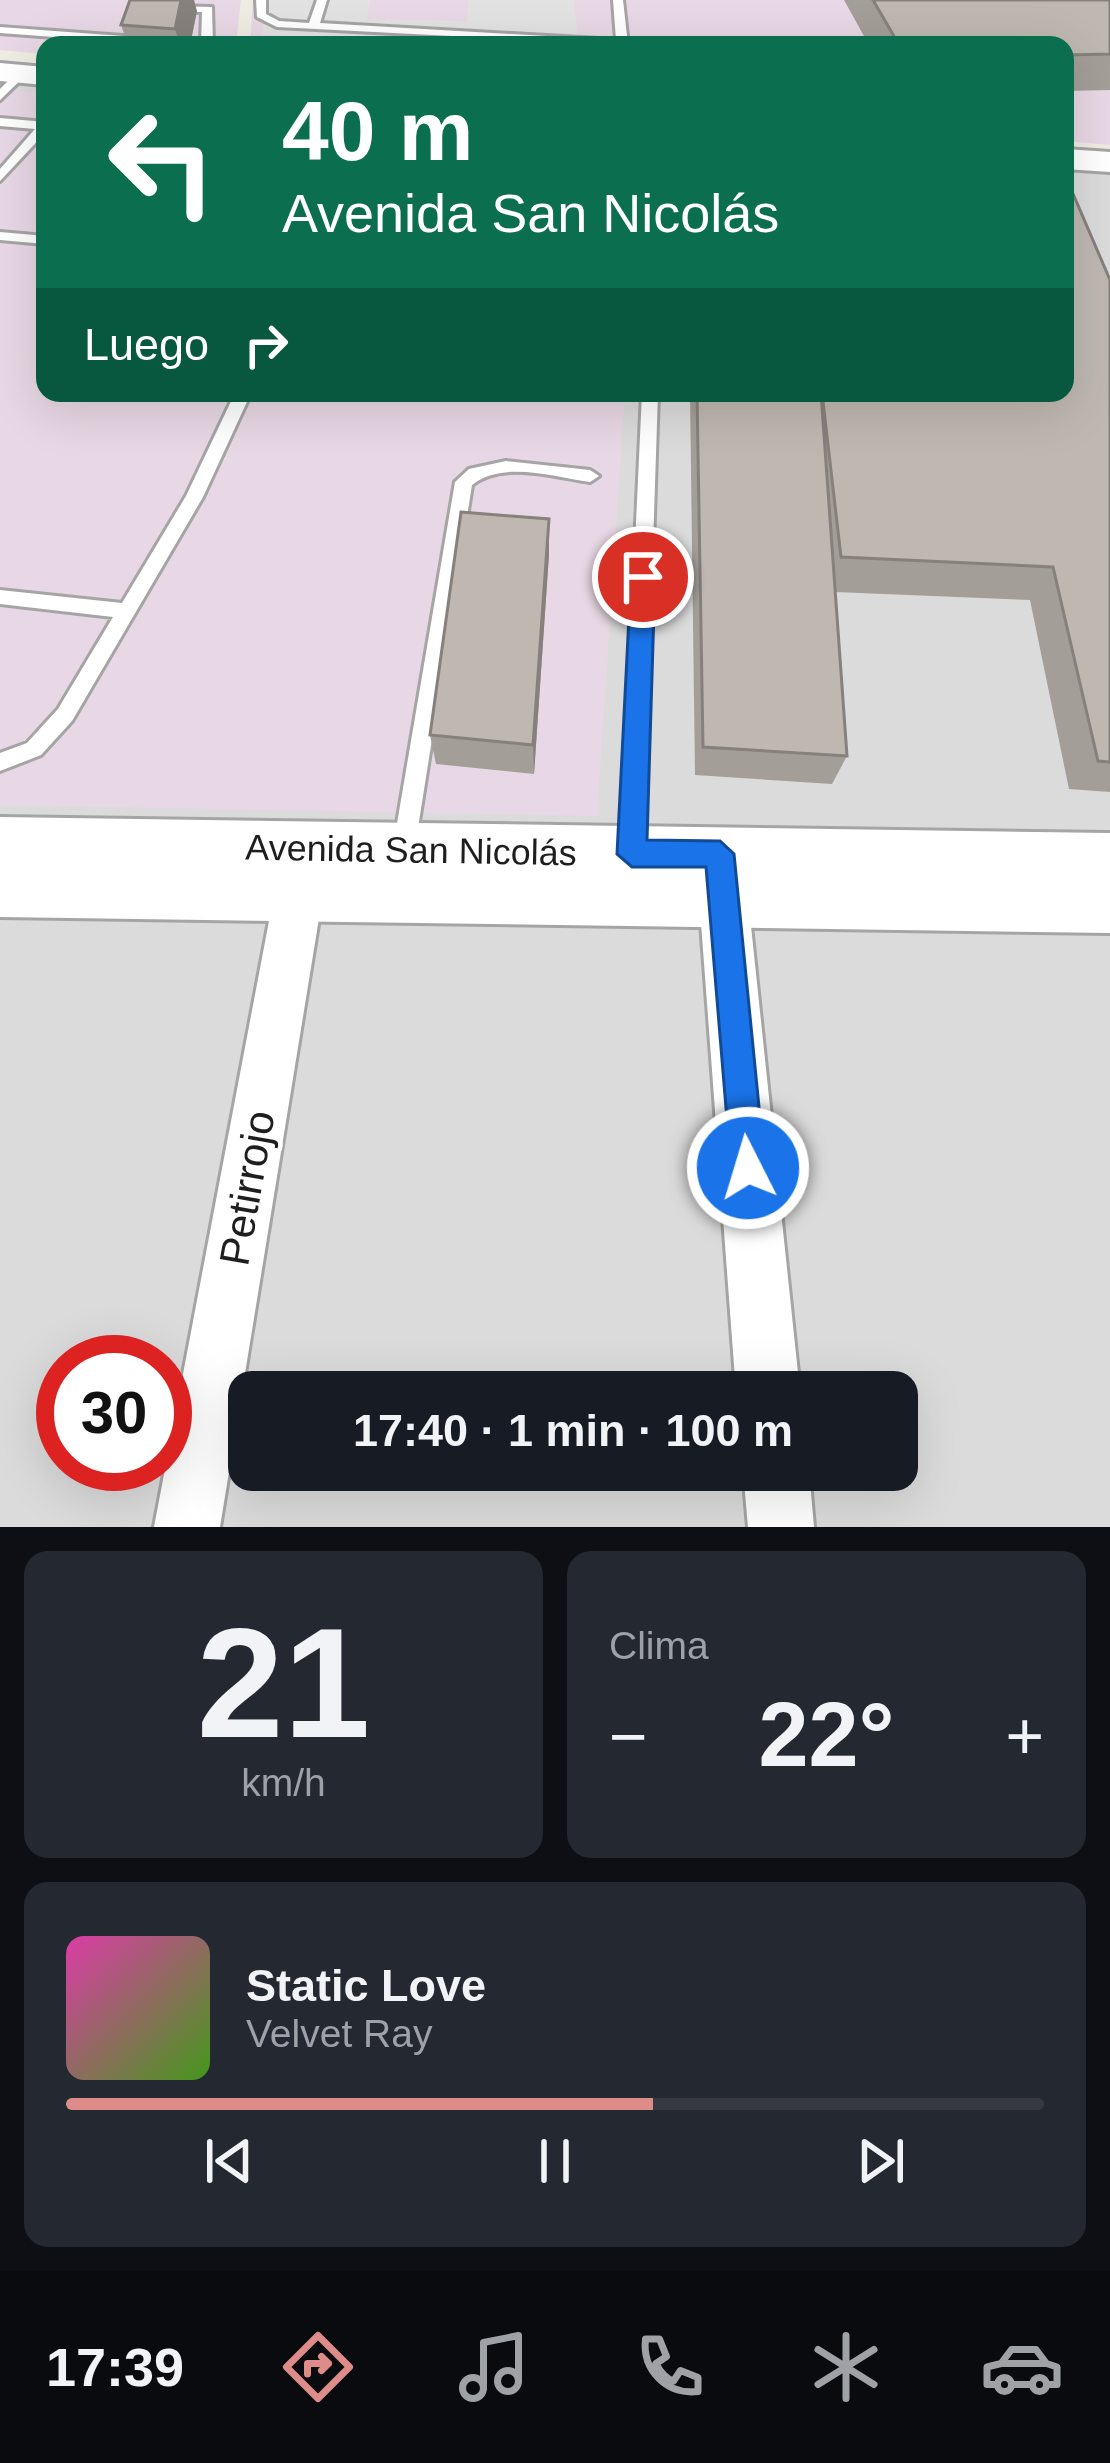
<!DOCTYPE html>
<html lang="es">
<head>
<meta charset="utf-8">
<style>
	:root { --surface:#171b24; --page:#242831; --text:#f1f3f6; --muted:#9ea1a6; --line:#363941; --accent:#dd8c8a }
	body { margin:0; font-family:Helvetica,sans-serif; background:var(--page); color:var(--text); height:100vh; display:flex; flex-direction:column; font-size:45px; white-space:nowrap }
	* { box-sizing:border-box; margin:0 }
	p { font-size:39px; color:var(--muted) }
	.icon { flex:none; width:66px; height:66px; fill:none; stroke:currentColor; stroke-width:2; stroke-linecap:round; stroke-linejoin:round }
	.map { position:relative; height:1527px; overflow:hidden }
	.sheet { display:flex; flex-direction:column; gap:24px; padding:24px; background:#0d0f14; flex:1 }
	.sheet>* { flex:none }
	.top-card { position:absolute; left:36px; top:36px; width:1038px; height:366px; border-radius:24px; box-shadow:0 12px 48px #0002; background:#0b6e4f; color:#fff; overflow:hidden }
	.speed { position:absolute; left:36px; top:1335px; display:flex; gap:24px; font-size:60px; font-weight:700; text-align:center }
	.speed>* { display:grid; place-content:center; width:156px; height:156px; border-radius:50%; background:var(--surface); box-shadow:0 12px 48px #0002; line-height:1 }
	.speed .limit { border:18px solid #d22; background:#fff; color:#111 }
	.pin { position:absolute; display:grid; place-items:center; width:102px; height:102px; color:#fff; margin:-51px; border:6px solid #fff; border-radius:50%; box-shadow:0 3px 12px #0007 }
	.me { position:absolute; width:132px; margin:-66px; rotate:355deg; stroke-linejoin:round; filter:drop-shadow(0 0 9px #0008) }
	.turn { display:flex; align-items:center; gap:42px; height:252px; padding:0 48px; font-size:54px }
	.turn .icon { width:156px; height:156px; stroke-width:2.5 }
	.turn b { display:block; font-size:84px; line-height:102px }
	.then { display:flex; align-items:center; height:114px; padding:0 48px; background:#0003; gap:24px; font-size:45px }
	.big { font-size:90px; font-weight:700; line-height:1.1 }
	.sheet .widget { flex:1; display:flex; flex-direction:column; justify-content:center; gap:18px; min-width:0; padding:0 42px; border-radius:24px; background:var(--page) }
	.sheet .dial { align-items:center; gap:0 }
	.dial b { font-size:156px; line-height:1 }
	.song { display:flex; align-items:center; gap:36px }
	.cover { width:144px; height:144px; border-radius:18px; background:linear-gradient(135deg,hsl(320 70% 55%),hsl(100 70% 35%)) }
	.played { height:12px; border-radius:6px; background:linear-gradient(90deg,var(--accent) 60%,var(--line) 60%) }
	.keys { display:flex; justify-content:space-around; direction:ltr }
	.heat { display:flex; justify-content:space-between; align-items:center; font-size:66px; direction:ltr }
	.sheet .tiles { flex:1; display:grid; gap:24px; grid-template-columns:1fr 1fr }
	.widget:last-child { grid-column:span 2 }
	.trip { position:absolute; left:228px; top:1371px; width:690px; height:120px; border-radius:24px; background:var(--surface); box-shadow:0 12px 48px #0002; font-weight:700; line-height:120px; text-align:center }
	.menu { display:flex; height:192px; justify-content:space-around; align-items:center; background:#090b0e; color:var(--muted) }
	.menu .icon { width:84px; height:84px }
	.menu .selected { color:var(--accent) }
	.menu b { font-size:54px; color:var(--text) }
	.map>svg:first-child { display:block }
</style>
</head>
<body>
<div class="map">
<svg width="1110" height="1527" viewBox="0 0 1110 1527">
	<rect width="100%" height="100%" fill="#efece4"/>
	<!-- residential -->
	<path fill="#dcdbdb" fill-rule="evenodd" d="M0 81 45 84V393H1065V170L1110 174V1527H0ZM63 1362H165V1464H63ZM249 1392H897V1470H249Z"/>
	<!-- industrial -->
	<path fill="#e8d7e4" d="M0 0H241L236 45H45V54L0 50Z
		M253 0H1110V145L1065 141V45H250Z
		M0 89 45 93V393H625L597 816 0 805Z"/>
	<!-- parking -->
	<path fill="#e2e2e2" d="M265 0H370L367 19 467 21 468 0H574L579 45 263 35Z"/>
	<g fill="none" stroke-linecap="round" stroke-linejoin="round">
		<!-- service casing -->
		<g stroke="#a5a5a5" stroke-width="6">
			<path id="service" d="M256 0H266V14L279 21 309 23 317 0H327L320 23 616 40 613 0H623L628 45 277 27 257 17Z
				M168 6 212 7 213 45H201L202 12 172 11Z
				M0 27 123 36 129 39 123 42 0 33Z
				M17 72 27 74 0 100V89Z
				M0 118 45 122V133L0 181V169L35 129 0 126Z
				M0 232 45 236V244L0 240Z
				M235 393H251L203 497 72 721 41 755 0 771V753L27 743 58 709 113 617 0 604V590L122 603 186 496Z
				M642 393H658L643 850 640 857 632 860 624 857 621 850Z
				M506 461 590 470 599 476 590 482C554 477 503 460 472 485L415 847 412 854 404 857 396 854 393 847 455 482 469 469Z"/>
		</g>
		<!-- minor casing -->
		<g stroke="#a5a5a5" stroke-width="6">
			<path id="minor" d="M304 841 321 847 328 863 220 1527H154L280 863 287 847Z
				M721 847 738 853 745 869 800 1392H736L697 869 704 853Z
				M743 1470H809L814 1527H748Z"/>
		</g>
		<!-- tertiary casing -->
		<g stroke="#a5a5a5" stroke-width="6">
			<path id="tertiary" d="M0 63 45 67V85L0 81Z
				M1065 149 1110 152V172L1065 169Z
				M0 817 1110 833V933L0 917Z"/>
		</g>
		<!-- service -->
		<use href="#service" fill="#fff" fill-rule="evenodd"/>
		<!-- minor -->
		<use href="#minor" fill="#fff" fill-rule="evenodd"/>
		<!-- tertiary -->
		<use href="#tertiary" fill="#fff" fill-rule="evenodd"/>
	</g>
	<!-- wall -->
	<path fill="#a49e98" d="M844 0H1110V90L1065 91V45H869Z
		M197 11 190 45H128L121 25Z
		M1110 280V792L1069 789 1030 600 835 592 847 756 832 784 695 775 690 393H1065Z
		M549 554 534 774 436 764 430 735Z"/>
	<!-- shaded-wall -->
	<path fill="#86817c" d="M181 0H194L197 11 190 45H180L175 29Z
		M549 519V554L534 774 533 745Z"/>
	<!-- building -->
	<path fill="#bfb8b1" stroke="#86817c" stroke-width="3" d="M130 0H181L175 29 121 25Z
		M873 0H1110V54L1065 55V45H899Z
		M1065 175 1110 280V762L1098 761 1053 567 841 557 822 393H1065Z
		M697 393H821L847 756 703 747Z
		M461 512 549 519 533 745 430 735Z"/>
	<!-- route -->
	<path fill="#1a73e8" stroke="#114b97" stroke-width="3" d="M643 568 655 577 647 840 720 841 734 854 765 1168 760 1180 748 1185 736 1180 731 1168 706 867H632L617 854 631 577Z"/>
	<g text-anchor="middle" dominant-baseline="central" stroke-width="9" stroke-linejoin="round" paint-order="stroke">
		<!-- street labels -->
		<g font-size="36" fill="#1e1e1e" stroke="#fff">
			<text transform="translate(411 850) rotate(1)">Avenida San Nicolás</text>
		</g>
		<!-- near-street labels -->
		<g font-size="42" fill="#1e1e1e" stroke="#fff">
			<text transform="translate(247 1188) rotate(-80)">Petirrojo</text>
		</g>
	</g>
</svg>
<div class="speed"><div class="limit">30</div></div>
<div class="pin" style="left:643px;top:577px;background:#d93025"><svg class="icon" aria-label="arrive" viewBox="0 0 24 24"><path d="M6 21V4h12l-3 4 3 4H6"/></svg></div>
<svg class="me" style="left:748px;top:1168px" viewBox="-20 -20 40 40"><circle r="17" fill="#1a73e8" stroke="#fff" stroke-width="3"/><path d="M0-11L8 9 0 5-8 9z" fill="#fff"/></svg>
<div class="trip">17:40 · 1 min · 100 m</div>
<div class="top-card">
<div class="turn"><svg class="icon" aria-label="left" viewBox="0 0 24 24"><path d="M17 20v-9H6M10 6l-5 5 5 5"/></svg><div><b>40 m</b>Avenida San Nicolás</div></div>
<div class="then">Luego<svg class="icon" aria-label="right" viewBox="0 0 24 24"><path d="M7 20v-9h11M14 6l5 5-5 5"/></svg></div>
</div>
</div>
<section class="sheet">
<div class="tiles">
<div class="widget dial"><b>21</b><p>km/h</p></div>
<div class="widget"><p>Clima</p>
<div class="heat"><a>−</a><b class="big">22°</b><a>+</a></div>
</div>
<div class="widget">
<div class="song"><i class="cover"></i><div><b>Static Love</b><p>Velvet Ray</p></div></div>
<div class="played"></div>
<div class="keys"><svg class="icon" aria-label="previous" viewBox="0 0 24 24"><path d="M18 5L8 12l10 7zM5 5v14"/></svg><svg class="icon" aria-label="pause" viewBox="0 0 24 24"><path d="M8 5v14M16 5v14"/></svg><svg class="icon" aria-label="next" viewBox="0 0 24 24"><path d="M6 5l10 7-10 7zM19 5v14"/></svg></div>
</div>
</div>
</section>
<nav class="menu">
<b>17:39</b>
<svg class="icon selected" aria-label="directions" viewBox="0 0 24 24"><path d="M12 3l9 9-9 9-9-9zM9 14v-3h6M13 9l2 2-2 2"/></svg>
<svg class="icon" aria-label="music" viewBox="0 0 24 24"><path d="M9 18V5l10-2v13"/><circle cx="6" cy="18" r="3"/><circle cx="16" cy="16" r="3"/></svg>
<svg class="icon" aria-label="phone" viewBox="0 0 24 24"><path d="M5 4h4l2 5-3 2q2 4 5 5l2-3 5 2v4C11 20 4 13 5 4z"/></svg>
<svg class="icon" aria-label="climate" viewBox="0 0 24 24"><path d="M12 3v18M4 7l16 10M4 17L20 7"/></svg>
<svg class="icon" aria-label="car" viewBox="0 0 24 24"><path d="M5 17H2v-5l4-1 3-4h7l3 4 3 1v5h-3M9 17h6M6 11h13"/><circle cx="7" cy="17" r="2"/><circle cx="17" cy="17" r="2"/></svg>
</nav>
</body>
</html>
